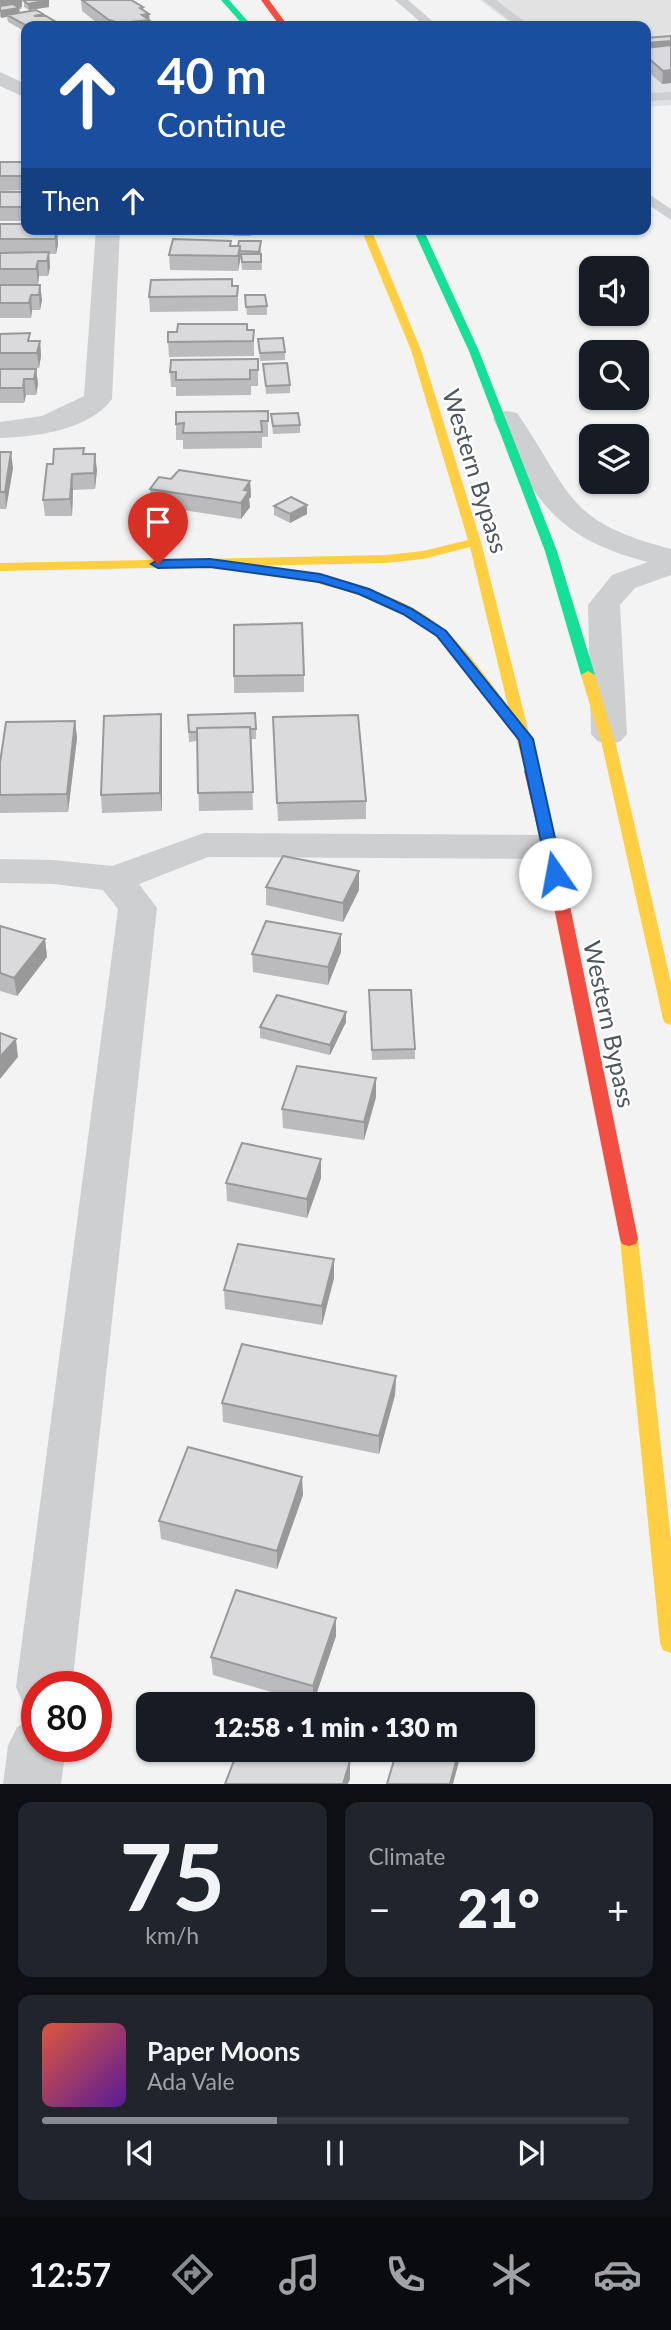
<!DOCTYPE html>
<html lang="en">
<head>
<meta charset="utf-8">
<style>
	:root { --surface:#171b24; --page:#20242c; --text:#f1f3f6; --muted:#9ea1a6; --line:#363941; --accent:#878c92 }
	body { margin:0; font-family:Lato,sans-serif; background:var(--page); color:var(--text); height:100vh; display:flex; flex-direction:column; font-size:26px; white-space:nowrap }
	* { box-sizing:border-box; margin:0 }
	p { font-size:23px; color:var(--muted) }
	.icon { flex:none; width:38px; height:38px; fill:none; stroke:currentColor; stroke-width:2; stroke-linecap:round; stroke-linejoin:round }
	.map { position:relative; height:1784px; overflow:hidden }
	.details { display:flex; flex-direction:column; gap:18px; padding:18px; background:#0d0f14; flex:1 }
	.details>* { flex:none }
	.top-card { position:absolute; left:21px; top:21px; width:630px; height:214px; border-radius:14px; box-shadow:0 2px 5px #0004; background:#1a4fa0; color:#fff; overflow:hidden }
	.controls { position:absolute; left:579px; top:256px; display:grid; gap:14px }
	.controls a { display:grid; place-items:center; width:70px; height:70px; border-radius:14px; background:var(--surface); box-shadow:0 2px 5px #0004; font-size:35px }
	.speed { position:absolute; left:21px; top:1671px; display:flex; gap:14px; font-size:35px; font-weight:700; text-align:center }
	.speed>* { display:grid; place-content:center; width:91px; height:91px; border-radius:50%; background:var(--surface); box-shadow:0 2px 5px #0004; line-height:1 }
	.speed .limit { border:10px solid #d22; background:#fff; color:#111 }
	.pin { position:absolute; display:grid; place-items:center; width:60px; height:60px; color:#fff; margin:-72px -30px; border-radius:50% 50% 50% 0; rotate:-45deg; box-shadow:0 0 7px #0007 }
	.pin .icon { rotate:45deg }
	.me { position:absolute; width:77px; margin:-38px; rotate:348deg; stroke-linejoin:round; filter:drop-shadow(0 0 5px #0008) }
	.turn { display:flex; align-items:center; gap:24px; height:147px; padding:0 21px; font-size:32px }
	.turn .icon { width:91px; height:91px; stroke-width:2.5 }
	.turn b { display:block; font-size:49px; line-height:60px }
	.then { display:flex; align-items:center; height:66px; padding:0 21px; background:#0003; gap:14px; font-size:26px }
	.big { font-size:52px; font-weight:800; line-height:1.1 }
	.details .card { flex:1; display:flex; flex-direction:column; justify-content:center; gap:10px; min-width:0; padding:0 24px; border-radius:14px; background:var(--page) }
	.details .dial { align-items:center; gap:0 }
	.dial b { font-size:91px; line-height:1 }
	.song { display:flex; align-items:center; gap:21px }
	.cover { width:84px; height:84px; border-radius:10px; background:linear-gradient(135deg,hsl(10 70% 55%),hsl(270 70% 35%)) }
	.played { height:7px; border-radius:4px; background:linear-gradient(90deg,var(--accent) 40%,var(--line) 40%) }
	.keys { display:flex; justify-content:space-around; direction:ltr }
	.heat { display:flex; justify-content:space-between; align-items:center; font-size:38px; direction:ltr }
	.details .tiles { flex:1; display:grid; gap:18px; grid-template-columns:1fr 1fr }
	.card:last-child { grid-column:span 2 }
	.trip { position:absolute; left:136px; top:1692px; width:399px; height:70px; border-radius:14px; background:var(--surface); box-shadow:0 2px 5px #0004; font-weight:800; line-height:70px; text-align:center }
	.tab-bar { display:flex; height:112px; justify-content:space-around; align-items:center; background:#090b0e; color:var(--muted) }
	.tab-bar .icon { width:49px; height:49px }
	.tab-bar .selected { color:var(--accent) }
	.tab-bar b { font-size:32px; color:var(--text) }
	.map>svg:first-child { display:block }
</style>
</head>
<body>
<div class="map">
<svg width="671" height="1784" viewBox="0 0 671 1784">
	<rect width="100%" height="100%" fill="#f4f3f3"/>
	<!-- education -->
	<path fill="#e2e2e3" d="M480 0H671V105L646 107V26H514Z"/>
	<g fill="none" stroke-linecap="round" stroke-linejoin="round">
		<!-- lane -->
		<path fill="#cdcfd1" fill-rule="evenodd" d="M395 0H408L438 26H425Z
			M483 0H496L530 26H517Z
			M671 92V100L646 101V93Z
			M646 192 671 209V220L646 203Z"/>
		<!-- street -->
		<path fill="#cdcfd1" fill-rule="evenodd" d="M0 72 26 84V98L0 86Z
			M96 229H120L112 399C90 430 35 437 0 438V422L42 416 84 396Z
			M507 411 517 413C572 493 565 522 671 549V575L635 588 620 605 627 734 621 741 609 745 597 741 591 734 588 605 612 575 648 562C554 538 536 500 493 419L497 413Z
			M204 833 550 835 563 839 569 847 563 855 550 859 208 857 139 884 157 908 72 1687H37V1710L24 1706 16 1687 118 909 103 890 54 884 0 883V859L54 860 112 866Z
			M37 1719V1746H66L61 1784H3L8 1746 17 1727Z"/>
		<!-- fast -->
		<path fill="#16e098" fill-rule="evenodd" d="M221 0H229L252 26H244Z
			M413 229H423L479 351 557 551 595 675 593 678 588 679 581 675 545 551 469 351Z"/>
		<!-- slow -->
		<path fill="#ffcf43" fill-rule="evenodd" d="M361 229H371L421 350 481 542 529 733 533 739 531 742 538 771 536 774H526L515 734 469 673 436 637 421 624 387 605 350 592 293 577 292 574 298 570C350 583 406 595 446 631 470 653 489 681 508 706L470 547 423 559 387 563 0 571V563L387 555 423 551 468 540 411 350Z
			M588 671 595 675 616 745 671 982V1025L665 1023 663 1019 602 745 581 675Z
			M629 1232 636 1234 638 1239 671 1539V1653L663 1650 660 1643 620 1239 622 1234Z"/>
		<!-- jam -->
		<path fill="#f24e42" fill-rule="evenodd" d="M261 0H269L288 26H280Z
			M531 767 538 771 558 847 638 1239 636 1244 629 1246 622 1244 620 1239 542 847 524 771Z"/>
	</g>
	<!-- wall -->
	<path fill="#bbbbbd" d="M0 0 22 7 19 8 20 13 43 14 44 16 26 26V32L8 22 7 17H0Z
		M22 0H48L49 7 29 10 24 7V1Z
		M81 0H131L143 7V10L149 14 150 26H101L82 11Z
		M671 36 662 84 646 70V38Z
		M0 162H26V190L0 191Z
		M0 192H26V221H0Z
		M0 224 26 229 57 230 58 244 56 254H49L50 267 48 276H39L38 284H0Z
		M181 229H228L224 234Z
		M233 229H252L251 236H233Z
		M231 246 261 249 262 270H242L241 259H240L238 271 170 270 169 255Z
		M0 285H40L42 300 40 310H32L31 318H0Z
		M232 286H238V311L150 312 149 297Z
		M245 295 267 306V315H247Z
		M247 330H254V356L169 357 168 342Z
		M0 334 30 341H40L41 356 39 368H0Z
		M258 339 285 352V360L260 361Z
		M258 359V386H251V395L176 396V387H171L170 372Z
		M263 364 290 385V393L266 394Z
		M0 369H36L38 384 36 395H26L24 403H0Z
		M268 411V437H262V448L183 449V440H176V424Z
		M271 414 300 425V433L273 434Z
		M0 452 13 468 6 509H0Z
		M84 454 97 470 95 489 73 490 72 516H45L43 500 53 464Z
		M250 481 251 497 249 499 250 507 241 519 151 505 150 489Z
		M307 505V514L290 523 274 515V506Z
		M304 675V692L234 693V676Z
		M188 715 256 729V739H251L253 810 199 811 197 741 189 742Z
		M273 717 366 801V819L278 821Z
		M75 721 77 738 68 812 0 813V763Z
		M162 732V811L102 813 101 795Z
		M266 887 359 890 343 922 266 905Z
		M0 926 45 939 47 957 17 996 0 991Z
		M341 952 328 985 253 972 252 954Z
		M369 990 415 1049V1059L372 1060Z
		M346 1012V1022L330 1055 260 1038V1027Z
		M376 1078V1097L364 1140 283 1128 282 1109Z
		M321 1159V1178L307 1218 227 1201 226 1183Z
		M334 1259V1278L322 1325 225 1309 224 1290Z
		M396 1376 395 1395 379 1454 223 1422 222 1403Z
		M303 1495 277 1569 161 1539 159 1521Z
		M336 1636 313 1704 213 1675 211 1657Z"/>
	<!-- shaded-wall -->
	<path fill="#99999a" d="M0 0H22V7L19 8 20 14 7 15V17L1 18Z
		M49 0V7L29 10 28 4Z
		M143 7 144 15 149 14 150 26H119V23L140 8Z
		M671 41V48L646 50V43Z
		M671 70V83L662 84 663 71Z
		M57 230 58 244 56 254 55 239Z
		M240 246V261L238 271V256Z
		M49 252 50 267 48 276 47 261Z
		M38 261 39 276 38 284 36 269Z
		M40 285 42 300 40 310 39 295Z
		M31 295 32 310 31 318 29 303Z
		M40 341 41 356 39 368 37 353Z
		M36 369 38 384 36 395 34 379Z
		M24 379 26 395 24 403 23 388Z
		M11 452 13 468 6 509 5 492Z
		M95 454 97 470 95 489 94 473Z
		M72 474 73 490 72 516 70 499Z
		M250 481 251 497 249 499 250 507 241 519V503L244 490Z
		M307 505V514L290 523V514Z
		M161 714 162 732V811L160 793Z
		M75 721 77 738 68 812 67 794Z
		M359 871V890L343 922V903Z
		M341 934V952L328 985V967Z
		M45 939 47 957 17 996 14 978Z
		M346 1012V1022L330 1055V1045Z
		M16 1039 18 1057 0 1079V1057Z
		M376 1078V1097L364 1140V1122Z
		M321 1159V1178L307 1218V1199Z
		M334 1259V1278L322 1325V1306Z
		M396 1376 395 1395 379 1454V1436Z
		M302 1477 303 1495 277 1569V1551Z
		M336 1618V1636L313 1704V1686Z
		M459 1750H461L460 1758 453 1784H450Z
		M350 1761V1779L348 1784H343Z"/>
	<!-- building -->
	<path fill="#dadadc" stroke="#99999a" stroke-width="2" d="M27 0H49L28 4 24 1Z
		M82 0H131L143 7 140 8 149 14 142 15 149 20 119 23 109 20Z
		M13 4 19 8 0 11V6Z
		M36 10 43 14 34 16H46L63 26H27L7 15Z
		M671 36V41L646 43V38Z
		M671 45V70L663 71 646 56V48Z
		M0 162H26V176H0Z
		M0 192H26V207H0Z
		M0 224H26V229L57 230 55 239H0Z
		M173 239 231 241 230 246H240L238 256 169 255Z
		M239 241H261L259 252 240 251V246H238Z
		M49 252 47 261H38L36 269H0V253Z
		M241 254H261V262H242Z
		M232 279V286H238L237 296 149 297 151 280Z
		M0 285H40L39 295H31L29 303H0Z
		M245 295H265L267 306 246 307Z
		M178 324H247V330H254L253 341 168 342V332H177Z
		M30 333 28 341H40L37 353H0V334Z
		M283 338 285 352 260 353 258 339Z
		M258 359V370H250V379L176 380V372H170L171 360Z
		M287 363 290 385 266 386 263 364Z
		M0 369H36L34 379H24L23 388H0Z
		M268 411V421H261L262 432 183 433 184 423 176 424V412Z
		M298 413 300 425 273 426 271 414Z
		M84 448 83 454H95L94 473 72 474 70 499 43 500 47 464H53L54 449Z
		M0 452H11L5 492H0Z
		M179 470 250 481 244 490 249 491 241 503 150 489 159 477 171 479Z
		M291 497 307 505 290 514 274 506Z
		M302 623 304 675 234 676V625Z
		M255 713 256 729H250V727L197 728V732H189L188 715Z
		M161 714 160 793 101 795 104 716Z
		M358 715 366 801 277 803 273 717Z
		M75 721 67 794 0 795V763L6 722Z
		M250 727 253 792 198 793 197 728Z
		M283 856 359 871 343 903 266 887Z
		M266 921 341 934 328 967 252 954Z
		M0 926 45 939 14 978 0 973Z
		M369 990H411L415 1049 372 1050Z
		M277 995 346 1012 330 1045 260 1027Z
		M0 1033 16 1039 0 1057Z
		M297 1066 376 1078 364 1122 282 1109Z
		M242 1143 321 1159 307 1199 226 1183Z
		M238 1244 334 1259 322 1306 224 1290Z
		M242 1344 396 1376 379 1436 222 1403Z
		M188 1447 302 1477 277 1551 159 1521Z
		M236 1590 336 1618 313 1686 211 1657Z
		M238 1750H313L350 1761 343 1784H225Z
		M397 1750H459L450 1784H387Z"/>
	<!-- route -->
	<path fill="#1a73e8" stroke="#114b97" stroke-width="2" d="M210 559 320 574 369 589 412 609 446 631 533 739 563 874 561 878H550L548 874 519 740 437 636 403 614 359 594 319 582 210 567 158 568 151 564 158 560Z"/>
	<g text-anchor="middle" dominant-baseline="central" stroke-width="5" stroke-linejoin="round" paint-order="stroke">
		<!-- street labels -->
		<g font-size="24" fill="#4c555e" stroke="#fff">
			<text transform="translate(476 471) rotate(73)">Western Bypass</text>
			<text transform="translate(610 1024) rotate(78)">Western Bypass</text>
		</g>
	</g>
</svg>
<div class="controls">
<a><svg class="icon" aria-label="sound" viewBox="0 0 24 24"><path d="M4 9h4l5-4v14l-5-4H4zM17 9q2 3 0 6"/></svg></a>
<a><svg class="icon" aria-label="search" viewBox="0 0 24 24"><circle cx="10" cy="10" r="6"/><path d="M15 15l6 6"/></svg></a>
<a><svg class="icon" aria-label="layers" viewBox="0 0 24 24"><path d="M12 4l9 5-9 5-9-5zM3 14l9 5 9-5"/></svg></a>
</div>
<div class="speed"><div class="limit">80</div></div>
<div class="pin" style="left:158px;top:564px;background:#d93025"><svg class="icon" aria-label="arrive" viewBox="0 0 24 24"><path d="M6 21V4h12l-3 4 3 4H6"/></svg></div>
<svg class="me" style="left:555px;top:874px" viewBox="-20 -20 40 40"><circle r="19" fill="#fff"/><path d="M0-13L10 11 0 6-10 11z" fill="#1a73e8"/></svg>
<div class="trip">12:58 · 1 min · 130 m</div>
<div class="top-card">
<div class="turn"><svg class="icon" aria-label="ahead" viewBox="0 0 24 24"><path d="M12 20V5M6 11l6-6 6 6"/></svg><div><b>40 m</b>Continue</div></div>
<div class="then">Then<svg class="icon" aria-label="ahead" viewBox="0 0 24 24"><path d="M12 20V5M6 11l6-6 6 6"/></svg></div>
</div>
</div>
<section class="details">
<div class="tiles">
<div class="card dial"><b>75</b><p>km/h</p></div>
<div class="card"><p>Climate</p>
<div class="heat"><a>−</a><b class="big">21°</b><a>+</a></div>
</div>
<div class="card">
<div class="song"><i class="cover"></i><div><b>Paper Moons</b><p>Ada Vale</p></div></div>
<div class="played"></div>
<div class="keys"><svg class="icon" aria-label="previous" viewBox="0 0 24 24"><path d="M18 5L8 12l10 7zM5 5v14"/></svg><svg class="icon" aria-label="pause" viewBox="0 0 24 24"><path d="M8 5v14M16 5v14"/></svg><svg class="icon" aria-label="next" viewBox="0 0 24 24"><path d="M6 5l10 7-10 7zM19 5v14"/></svg></div>
</div>
</div>
</section>
<nav class="tab-bar">
<b>12:57</b>
<svg class="icon selected" aria-label="directions" viewBox="0 0 24 24"><path d="M12 3l9 9-9 9-9-9zM9 14v-3h6M13 9l2 2-2 2"/></svg>
<svg class="icon" aria-label="music" viewBox="0 0 24 24"><path d="M9 18V5l10-2v13"/><circle cx="6" cy="18" r="3"/><circle cx="16" cy="16" r="3"/></svg>
<svg class="icon" aria-label="phone" viewBox="0 0 24 24"><path d="M5 4h4l2 5-3 2q2 4 5 5l2-3 5 2v4C11 20 4 13 5 4z"/></svg>
<svg class="icon" aria-label="climate" viewBox="0 0 24 24"><path d="M12 3v18M4 7l16 10M4 17L20 7"/></svg>
<svg class="icon" aria-label="car" viewBox="0 0 24 24"><path d="M5 17H2v-5l4-1 3-4h7l3 4 3 1v5h-3M9 17h6M6 11h13"/><circle cx="7" cy="17" r="2"/><circle cx="17" cy="17" r="2"/></svg>
</nav>
</body>
</html>
